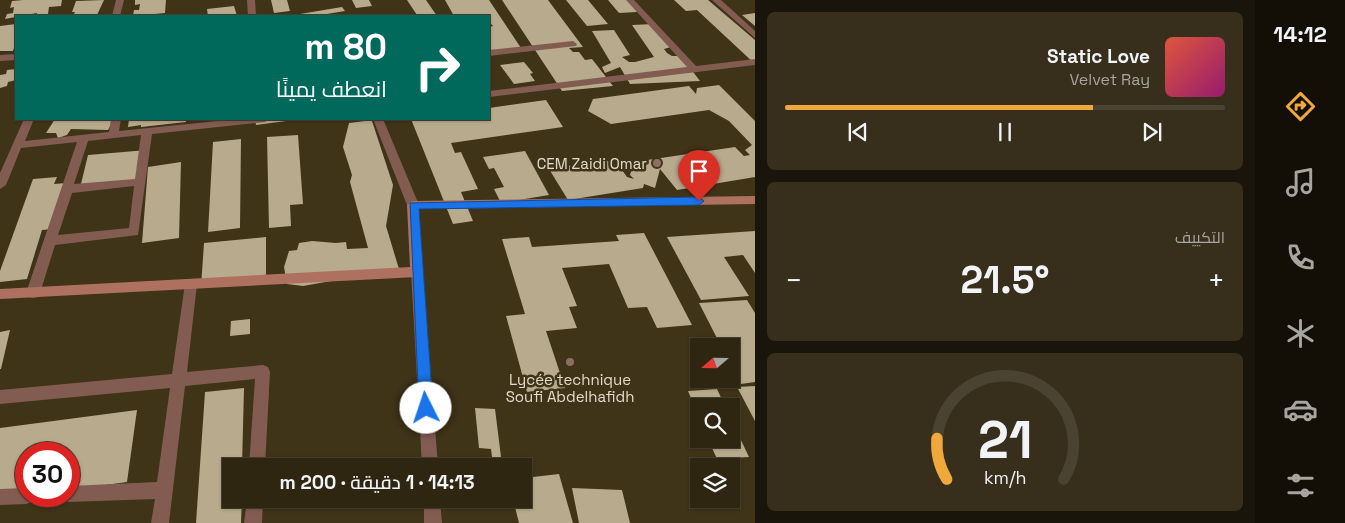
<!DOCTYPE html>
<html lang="ar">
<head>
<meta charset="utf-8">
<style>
	:root { --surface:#2f2612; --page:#372e1b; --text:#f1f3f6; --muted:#a7a59f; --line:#4a4332; --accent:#eea83c }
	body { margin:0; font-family:"Space Grotesk",Cairo,sans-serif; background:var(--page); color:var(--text); direction:rtl; height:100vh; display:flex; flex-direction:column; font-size:19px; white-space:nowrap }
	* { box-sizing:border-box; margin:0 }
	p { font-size:16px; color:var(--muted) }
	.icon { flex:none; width:28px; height:28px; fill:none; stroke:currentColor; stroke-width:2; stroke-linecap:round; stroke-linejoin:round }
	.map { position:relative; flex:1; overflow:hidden; direction:ltr }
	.sheet { display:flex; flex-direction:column; gap:12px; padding:12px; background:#1a150a; width:500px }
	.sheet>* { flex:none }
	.hud { position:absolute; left:15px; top:15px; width:475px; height:105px; border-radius:0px; box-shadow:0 1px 4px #0004,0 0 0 1px var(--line); direction:rtl; background:#00695c; color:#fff; overflow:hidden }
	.needle { width:32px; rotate:250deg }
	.controls { position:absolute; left:690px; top:338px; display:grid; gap:10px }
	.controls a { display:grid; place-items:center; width:50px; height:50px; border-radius:0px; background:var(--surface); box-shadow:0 1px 4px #0004,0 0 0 1px var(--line); font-size:25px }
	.speed { position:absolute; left:15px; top:442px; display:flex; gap:10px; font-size:25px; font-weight:700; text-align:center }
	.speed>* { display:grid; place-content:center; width:65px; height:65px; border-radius:50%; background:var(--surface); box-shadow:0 1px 4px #0004,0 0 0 1px var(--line); line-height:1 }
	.speed .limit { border:8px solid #d22; background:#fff; color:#111 }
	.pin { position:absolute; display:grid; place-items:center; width:42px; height:42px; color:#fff; margin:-51px -21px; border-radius:50% 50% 50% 0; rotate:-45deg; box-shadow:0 0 5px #0007 }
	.pin .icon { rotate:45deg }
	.me { position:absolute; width:55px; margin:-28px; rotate:356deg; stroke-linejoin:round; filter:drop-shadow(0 0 4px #0008) }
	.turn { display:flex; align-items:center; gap:18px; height:105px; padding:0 20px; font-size:22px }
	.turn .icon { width:65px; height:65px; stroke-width:2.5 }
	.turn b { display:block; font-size:35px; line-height:42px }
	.big { font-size:38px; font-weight:600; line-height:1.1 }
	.sheet .tile { flex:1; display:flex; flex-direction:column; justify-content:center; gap:8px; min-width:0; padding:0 18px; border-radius:8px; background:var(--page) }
	.sheet .dial { align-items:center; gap:0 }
	.dial svg { height:130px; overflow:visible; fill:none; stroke:var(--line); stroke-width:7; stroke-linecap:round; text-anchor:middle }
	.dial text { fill:var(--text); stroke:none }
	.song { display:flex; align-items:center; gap:15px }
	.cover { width:60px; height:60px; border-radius:8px; background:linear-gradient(135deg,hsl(10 70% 55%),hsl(320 70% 35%)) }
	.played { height:5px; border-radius:2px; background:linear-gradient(90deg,var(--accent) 70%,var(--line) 70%) }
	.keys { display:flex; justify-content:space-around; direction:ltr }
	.heat { display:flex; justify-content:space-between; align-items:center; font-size:28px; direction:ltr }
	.trip { position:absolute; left:222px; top:458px; width:310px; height:50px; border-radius:0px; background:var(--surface); box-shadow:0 1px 4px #0004,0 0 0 1px var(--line); font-weight:600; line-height:50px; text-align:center; direction:rtl }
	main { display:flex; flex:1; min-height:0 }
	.tab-bar { display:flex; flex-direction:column; width:90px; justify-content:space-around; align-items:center; background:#130f07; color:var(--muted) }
	.tab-bar .icon { width:35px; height:35px }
	.tab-bar .active { color:var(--accent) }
	.tab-bar b { font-size:22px; color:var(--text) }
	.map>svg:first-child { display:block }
</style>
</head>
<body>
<main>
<nav class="tab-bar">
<b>14:12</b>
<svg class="icon active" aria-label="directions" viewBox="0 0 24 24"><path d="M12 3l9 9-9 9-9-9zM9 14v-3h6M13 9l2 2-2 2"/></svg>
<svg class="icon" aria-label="music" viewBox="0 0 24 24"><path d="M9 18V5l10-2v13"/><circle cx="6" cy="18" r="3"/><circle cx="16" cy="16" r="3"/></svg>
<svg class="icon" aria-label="phone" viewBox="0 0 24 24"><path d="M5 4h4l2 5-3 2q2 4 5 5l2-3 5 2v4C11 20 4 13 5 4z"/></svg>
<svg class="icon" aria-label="climate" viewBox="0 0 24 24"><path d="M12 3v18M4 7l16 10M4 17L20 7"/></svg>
<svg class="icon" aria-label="car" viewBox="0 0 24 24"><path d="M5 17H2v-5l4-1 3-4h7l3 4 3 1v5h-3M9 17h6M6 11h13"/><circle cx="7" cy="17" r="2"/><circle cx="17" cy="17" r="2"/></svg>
<svg class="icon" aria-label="filters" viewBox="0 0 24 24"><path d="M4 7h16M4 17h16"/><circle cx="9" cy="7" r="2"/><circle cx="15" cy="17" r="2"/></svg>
</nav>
<section class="sheet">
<div class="tile">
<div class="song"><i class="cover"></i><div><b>Static Love</b><p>Velvet Ray</p></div></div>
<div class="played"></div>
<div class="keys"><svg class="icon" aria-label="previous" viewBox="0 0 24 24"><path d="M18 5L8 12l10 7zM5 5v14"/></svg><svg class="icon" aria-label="pause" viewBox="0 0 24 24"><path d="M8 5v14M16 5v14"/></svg><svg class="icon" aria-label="next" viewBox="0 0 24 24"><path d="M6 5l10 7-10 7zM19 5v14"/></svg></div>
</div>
<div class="tile"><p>التكييف</p>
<div class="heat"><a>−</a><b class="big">21.5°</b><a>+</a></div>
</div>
<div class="tile dial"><svg viewBox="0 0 100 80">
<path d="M14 69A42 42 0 1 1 86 69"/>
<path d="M14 69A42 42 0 0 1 8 44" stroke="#eea83c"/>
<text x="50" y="56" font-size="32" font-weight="700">21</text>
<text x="50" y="72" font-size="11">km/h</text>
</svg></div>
</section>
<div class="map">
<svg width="755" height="523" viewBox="0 0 755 523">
	<rect width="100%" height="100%" fill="#3f3318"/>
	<!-- building -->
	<path fill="#b8aa8c" d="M23 0H62L61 6 49 7 48 14 37 16V13L5 19 7 14 13 13 14 7 10 8 12 1Z
		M104 0 97 15 102 14V16H73L75 12H72L76 1Z
		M135 0H166L165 13 133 16 134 10H139L140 4 135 5Z
		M271 0H287L290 11 274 13Z
		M352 0H369L372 6 356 8Z
		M407 0H426L437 16 417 15Z
		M445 0H489L523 51 489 55V27L493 26 489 22V16H454Z
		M502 0H548L583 47 569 48 573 52H579L585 60 592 59 613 86 562 91Z
		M566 0H588L608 24 587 26Z
		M608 0H630L637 12 619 13Z
		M674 0H708L755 40V64L697 10 686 11Z
		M234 6 237 16H208L207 9Z
		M342 7 345 11 315 16H301L300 14Z
		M755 13V26L742 15Z
		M16 24V42L13 51H0V26Z
		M654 24 671 47 664 49 667 53 672 56H681L700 81 630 84 620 67 605 73 602 67 611 63 592 31 614 30 630 55 622 57 629 62H635L654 57 632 25Z
		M524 62 533 73 530 74 535 81 514 84 500 65Z
		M16 69V80L8 82 7 86 0 88V75L6 74 7 70Z
		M719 85 755 121V177L677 190 660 169 655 188 644 184 643 188 568 200 549 169 606 160 622 170 627 177 634 179 630 175 634 162 735 147 744 156 750 155 745 150 752 145 729 121 709 110 611 124 588 111 593 99 689 86 696 94 697 88Z
		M546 100 563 127 451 143 455 153 461 152 478 189 461 192 473 221 453 224 411 119H489V108Z
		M55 119H114L108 130 71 129 67 135 58 138 56 133H46Z
		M129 119H186V122L141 127V125L128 127Z
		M255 119H294V120L256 125Z
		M365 121H372L393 185 386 226 399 269 303 286 287 284 284 267 289 251 297 250 299 243 312 241 336 243 346 242 347 249 368 248 350 182 352 175 343 147 349 123Z
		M298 135 303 204 290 205 291 226 269 228 267 137Z
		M241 139 240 228 208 232 213 142Z
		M147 150 141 182 80 188 88 155Z
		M525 151 549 195 501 203 494 189 504 187 494 168 489 169 483 157Z
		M181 162 179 238 142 243 148 167Z
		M57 177 54 184 67 183 53 229 42 230 27 279 0 282V271L33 179Z
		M755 231V273L743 255 724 257 749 296 701 300 667 237Z
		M644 233 692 325 657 328 647 307 628 308 609 264 562 268 577 306 569 307 577 328 546 331 565 388 527 392 506 316 525 314 502 239 529 237 532 247 619 241 616 235Z
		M266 237V280L201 287 204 243Z
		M747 300 755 313V382L741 384 731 365V346H721L699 303Z
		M250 319V334L230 336 231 321Z
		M10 330 1 369H0V332Z
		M755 386V421L737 387Z
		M244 388 242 466H231V499H242L241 523H196L205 392Z
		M717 389 725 406H699V417L688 391Z
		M475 408 495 409 501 457H492L491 449 479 448Z
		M137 410 127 482 69 490V454H26V490L0 494V428Z
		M731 419 749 457 717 459 708 439H731Z
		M559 474 573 523H519L513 499H524V478Z
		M572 488 622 490 630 523H579Z"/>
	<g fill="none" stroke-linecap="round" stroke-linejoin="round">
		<!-- street -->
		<path fill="#835c51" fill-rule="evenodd" d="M116 0H124L120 16H112Z
			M247 0H255L256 16H248Z
			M626 0H634L696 66 755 59V65L489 97V91L687 67Z
			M712 0H721L755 31V38Z
			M573 41 577 44 576 46 489 56V50Z
			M16 54V60L0 61V55Z
			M24 119H34L25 141 109 132 111 119H121L119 131 237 119H270L265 122 152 134 138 235 55 245 40 293 38 297 33 298 28 297 26 293 77 142 21 148 6 185 0 189V173ZM141 135 135 179 74 184 88 141ZM134 186 129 228 58 235 72 193Z
			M373 119H383L419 205 417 208 413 209 407 205Z
			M417 267 421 268 423 272 438 466H422L411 272 413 268Z
			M191 279 196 280 197 284 187 372 263 365 268 367 270 372 265 466H249L255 379 185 386 169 523H151L155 499 69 502 63 500 62 496H69V486L157 482 170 388 0 404V390L172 374 185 284 186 280Z
			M26 488V496H34L32 502 26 504 0 505V489Z
			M247 499H263L262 523H244Z
			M424 499H440L442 523H424Z"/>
		<!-- secondary -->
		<path fill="#ae715f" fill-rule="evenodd" d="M755 196V204L419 209 423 272 421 276 417 277 0 299V289L410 267 407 205 413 201Z"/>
	</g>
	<!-- route -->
	<path fill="#1a73e8" stroke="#114b97" d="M699 197 704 201 699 205 419 209 433 408 431 413 426 415 421 413 419 408 410 203Z"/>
	<!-- markers -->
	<g fill="#8d6e63" stroke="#3f3318" stroke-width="2">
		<circle cx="657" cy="163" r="5"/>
		<circle cx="570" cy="362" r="5"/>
	</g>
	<g text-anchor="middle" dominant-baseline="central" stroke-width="5" stroke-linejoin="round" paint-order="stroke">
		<!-- poi labels -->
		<g font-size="15" fill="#e2dbcc" stroke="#3f3318" text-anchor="end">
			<text x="647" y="163">CEM Zaidi Omar</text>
			<text x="570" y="379" text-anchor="middle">Lycée technique<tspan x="570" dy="17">Soufi Abdelhafidh</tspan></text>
		</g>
	</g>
</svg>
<div class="controls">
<a><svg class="needle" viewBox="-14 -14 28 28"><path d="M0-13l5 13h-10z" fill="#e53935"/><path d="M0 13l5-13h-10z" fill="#a7a59f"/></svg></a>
<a><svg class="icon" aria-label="search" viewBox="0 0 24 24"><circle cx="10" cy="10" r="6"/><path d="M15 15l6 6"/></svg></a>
<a><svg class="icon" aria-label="layers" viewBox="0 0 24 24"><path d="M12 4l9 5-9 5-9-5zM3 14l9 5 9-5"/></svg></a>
</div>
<div class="speed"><div class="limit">30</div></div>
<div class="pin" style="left:699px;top:201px;background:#d93025"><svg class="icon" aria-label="arrive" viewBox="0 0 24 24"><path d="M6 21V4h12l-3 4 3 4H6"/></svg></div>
<svg class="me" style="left:426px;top:408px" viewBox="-20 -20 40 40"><circle r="19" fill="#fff"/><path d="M0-13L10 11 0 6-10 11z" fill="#1a73e8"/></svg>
<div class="trip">14:13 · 1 دقيقة · 200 m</div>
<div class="hud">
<div class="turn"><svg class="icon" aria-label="right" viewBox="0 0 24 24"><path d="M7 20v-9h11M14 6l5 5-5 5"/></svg><div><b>80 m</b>انعطف يمينًا</div></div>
</div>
</div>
</main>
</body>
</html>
